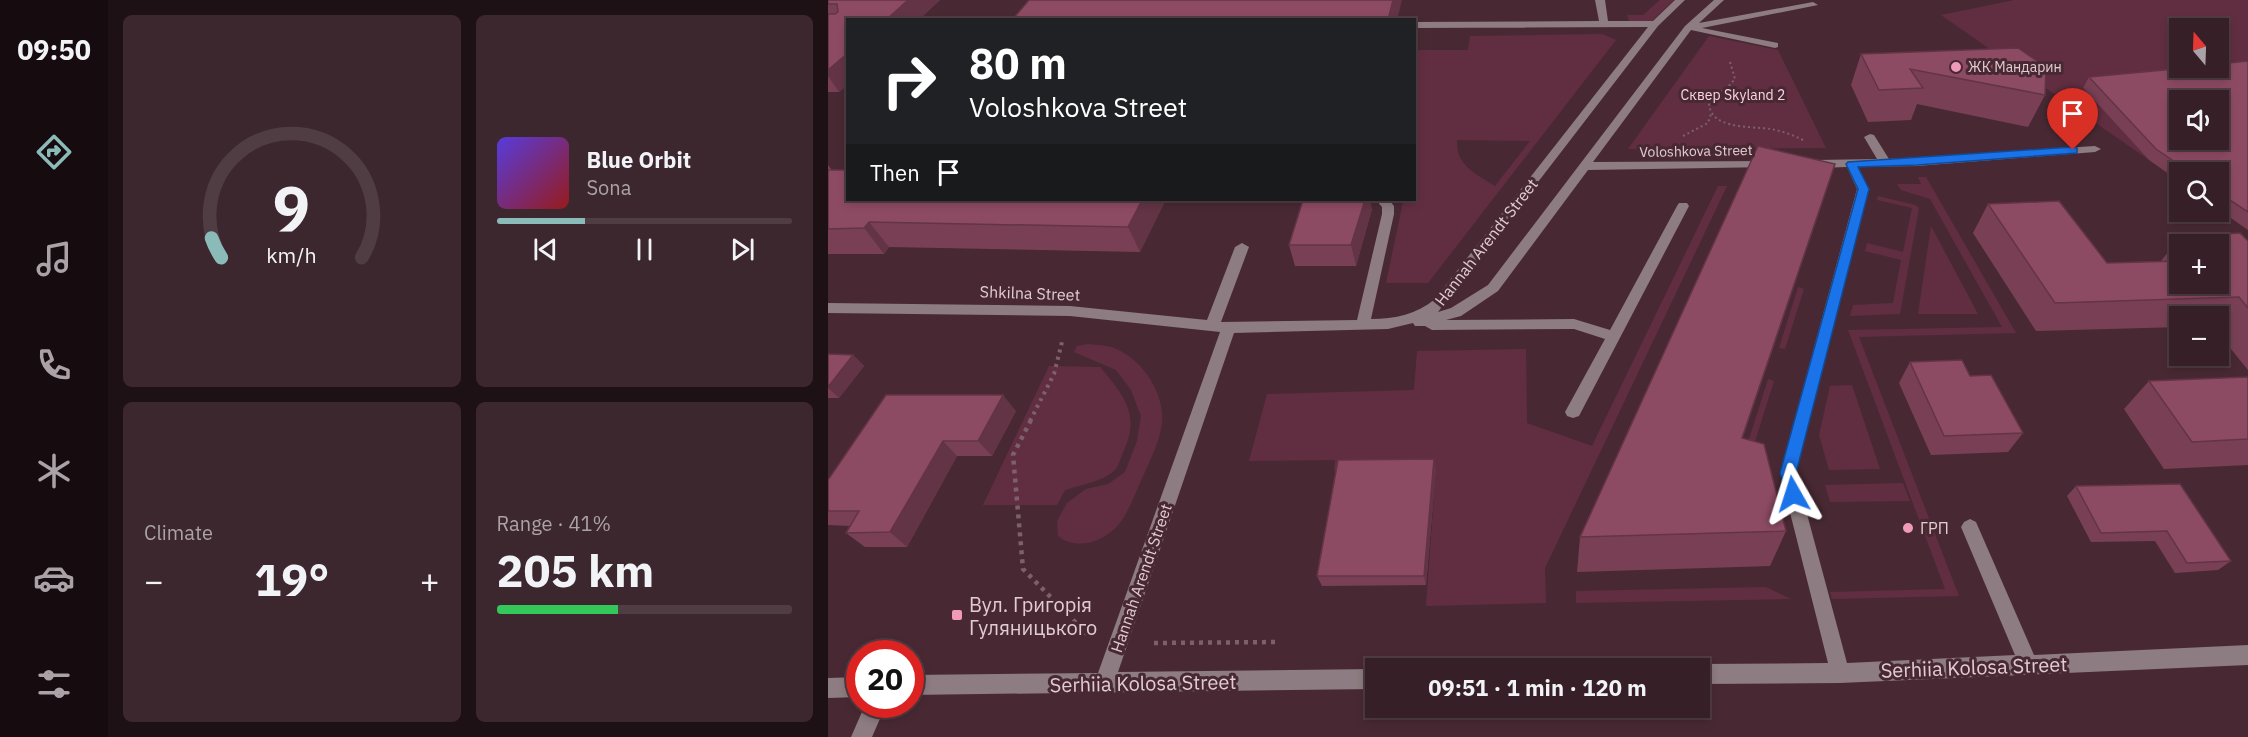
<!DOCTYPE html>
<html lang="en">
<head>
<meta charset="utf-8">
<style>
	:root { --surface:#361f26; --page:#3d272e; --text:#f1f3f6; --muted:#aaa2a7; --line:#503d43; --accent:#8bbbb9 }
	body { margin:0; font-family:"IBM Plex Sans",sans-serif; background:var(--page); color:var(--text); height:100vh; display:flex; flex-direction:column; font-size:22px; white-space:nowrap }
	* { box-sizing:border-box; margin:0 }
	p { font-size:20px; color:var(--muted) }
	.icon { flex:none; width:33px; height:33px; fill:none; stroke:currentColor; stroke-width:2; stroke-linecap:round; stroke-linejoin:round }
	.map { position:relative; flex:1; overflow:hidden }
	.drawer { display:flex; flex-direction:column; gap:15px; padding:15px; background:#1e1115; width:720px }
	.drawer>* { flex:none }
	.hud { position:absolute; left:18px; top:18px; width:570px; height:183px; border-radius:0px; box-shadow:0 3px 9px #0003,0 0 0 2px var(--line); background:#202124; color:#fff; overflow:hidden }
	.needle { width:39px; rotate:341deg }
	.buttons { position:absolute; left:1341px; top:18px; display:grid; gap:12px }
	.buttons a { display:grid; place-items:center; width:60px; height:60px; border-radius:0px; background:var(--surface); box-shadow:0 3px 9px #0003,0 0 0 2px var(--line); font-size:30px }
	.speed { position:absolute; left:18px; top:640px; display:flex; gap:12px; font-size:30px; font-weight:700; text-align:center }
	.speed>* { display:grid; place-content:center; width:78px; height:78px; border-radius:50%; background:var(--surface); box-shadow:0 3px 9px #0003,0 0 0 2px var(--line); line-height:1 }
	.speed .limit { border:9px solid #d22; background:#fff; color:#111 }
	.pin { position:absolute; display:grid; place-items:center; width:51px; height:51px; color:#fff; margin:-62px -26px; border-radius:50% 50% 50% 0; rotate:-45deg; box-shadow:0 0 6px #0007 }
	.pin .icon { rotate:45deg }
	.me { position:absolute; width:66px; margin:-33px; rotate:354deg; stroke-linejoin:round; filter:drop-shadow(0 0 4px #0008) }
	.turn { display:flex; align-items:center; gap:21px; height:126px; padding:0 24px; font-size:27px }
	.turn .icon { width:78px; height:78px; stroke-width:2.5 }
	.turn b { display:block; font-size:42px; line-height:51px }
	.then { display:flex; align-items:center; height:57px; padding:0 24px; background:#0003; gap:12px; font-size:22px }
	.big { font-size:45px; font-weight:800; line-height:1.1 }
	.drawer .card { flex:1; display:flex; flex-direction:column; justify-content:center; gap:9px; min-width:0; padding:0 21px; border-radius:9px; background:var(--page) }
	.drawer .dial { align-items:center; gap:0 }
	.dial svg { height:156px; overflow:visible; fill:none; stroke:var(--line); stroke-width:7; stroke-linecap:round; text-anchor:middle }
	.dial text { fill:var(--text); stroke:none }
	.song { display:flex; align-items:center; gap:18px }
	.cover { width:72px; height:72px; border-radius:9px; background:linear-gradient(135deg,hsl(250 70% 55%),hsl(0 70% 35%)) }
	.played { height:6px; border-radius:3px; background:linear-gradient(90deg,var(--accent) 30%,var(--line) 30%) }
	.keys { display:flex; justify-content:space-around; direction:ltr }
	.heat { display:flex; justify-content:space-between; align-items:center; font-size:33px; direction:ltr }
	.charge { height:9px; border-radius:4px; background:linear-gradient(90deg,#34c759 41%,var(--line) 0) }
	.drawer .tiles { flex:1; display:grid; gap:15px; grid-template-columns:repeat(2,1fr) }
	.trip { position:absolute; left:537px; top:658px; width:345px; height:60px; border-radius:0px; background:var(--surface); box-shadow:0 3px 9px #0003,0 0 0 2px var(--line); font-weight:800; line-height:60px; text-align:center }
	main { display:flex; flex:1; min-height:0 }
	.tab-bar { display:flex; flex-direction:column; width:108px; justify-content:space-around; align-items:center; background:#160c0f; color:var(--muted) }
	.tab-bar .icon { width:42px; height:42px }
	.tab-bar .current { color:var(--accent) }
	.tab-bar b { font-size:27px; color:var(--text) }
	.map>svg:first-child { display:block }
</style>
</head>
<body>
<main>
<nav class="tab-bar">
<b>09:50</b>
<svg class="icon current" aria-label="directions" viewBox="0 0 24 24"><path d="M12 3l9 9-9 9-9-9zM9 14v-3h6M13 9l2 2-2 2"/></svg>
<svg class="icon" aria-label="music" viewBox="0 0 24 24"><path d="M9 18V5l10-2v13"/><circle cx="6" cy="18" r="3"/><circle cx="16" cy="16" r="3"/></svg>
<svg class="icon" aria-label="phone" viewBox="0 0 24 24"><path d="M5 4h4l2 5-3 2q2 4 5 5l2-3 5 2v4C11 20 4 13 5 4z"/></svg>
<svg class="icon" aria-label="climate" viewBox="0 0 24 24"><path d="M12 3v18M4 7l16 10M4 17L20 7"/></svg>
<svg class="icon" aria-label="car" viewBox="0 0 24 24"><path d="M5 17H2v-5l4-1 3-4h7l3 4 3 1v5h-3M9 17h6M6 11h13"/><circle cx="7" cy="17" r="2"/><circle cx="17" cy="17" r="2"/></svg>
<svg class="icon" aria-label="filters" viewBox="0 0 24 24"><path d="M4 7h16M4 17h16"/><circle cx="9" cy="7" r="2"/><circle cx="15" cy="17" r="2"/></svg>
</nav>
<section class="drawer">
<div class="tiles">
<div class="card dial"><svg viewBox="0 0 100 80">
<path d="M14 69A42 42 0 1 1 86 69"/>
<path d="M14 69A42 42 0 0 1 9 59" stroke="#8bbbb9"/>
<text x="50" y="56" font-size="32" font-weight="700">9</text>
<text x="50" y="72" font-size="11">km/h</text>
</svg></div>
<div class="card">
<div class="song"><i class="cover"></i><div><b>Blue Orbit</b><p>Sona</p></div></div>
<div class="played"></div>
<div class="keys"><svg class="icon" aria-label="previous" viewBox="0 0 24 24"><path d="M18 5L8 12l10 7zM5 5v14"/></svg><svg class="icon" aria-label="pause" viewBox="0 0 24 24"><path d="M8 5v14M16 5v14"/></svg><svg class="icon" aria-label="next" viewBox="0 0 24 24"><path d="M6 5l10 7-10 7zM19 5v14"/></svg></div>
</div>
<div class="card"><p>Climate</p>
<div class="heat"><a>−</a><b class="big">19°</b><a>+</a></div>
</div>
<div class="card"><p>Range · 41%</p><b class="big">205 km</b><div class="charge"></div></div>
</div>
</section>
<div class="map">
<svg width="1420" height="737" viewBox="0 0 1420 737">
	<rect width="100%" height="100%" fill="#482933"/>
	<!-- green -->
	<path fill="#612e41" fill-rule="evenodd" d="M832 0H846L824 21H801L799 15H815Z
		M1186 0H1420V71L1255 88 1321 160 1113 15ZM1352 28H1390V68H1352Z
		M774 34 788 40 600 283H558L575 202 573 200H586L587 50H640L642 36ZM629 140 702 141 667 186C647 173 628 166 629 140Z
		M881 36 950 50 998 148 800 149Z
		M1090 177H1098L1188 333 1031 337 1131 596 1004 599 1002 592 1117 589 1020 330 1174 327 1102 199 1073 190 1069 184H1093Z
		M890 186H899L717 568 718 603 598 606 608 469 506 471 507 460 421 461 439 394 586 390 589 351 698 349 699 423 764 446Z
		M1050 196 1087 205 1091 208 1072 314 1022 316 1025 305 1065 303 1073 260 1037 251 1039 243 1075 252 1084 208 1049 200Z
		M1103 226 1150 314H1090Z
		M970 287 976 289 957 349 951 348Z
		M260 344C267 345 276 345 283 347 312 356 337 392 334 422 332 441 323 458 316 474 308 491 302 510 291 524 276 542 249 551 230 536L229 521 239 503 258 489 280 484 297 472 309 441 313 416 303 390 288 370 246 352 249 346Z
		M221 366 272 367C294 393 313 414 296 450 293 456 291 467 286 471 273 482 252 485 237 490L229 505H155Z
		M940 379 946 381 922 457 916 455Z
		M1024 385 1052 469 1001 470 991 435 1002 386Z
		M1075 483 1082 501 1002 502 997 485Z
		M938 587 963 599 748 603V591Z"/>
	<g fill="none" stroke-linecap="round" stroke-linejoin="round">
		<!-- path-far2 -->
		<path stroke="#7c616a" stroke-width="2" stroke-dasharray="2 3" stroke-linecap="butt" d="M902 62 907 79 899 88 881 100C879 130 922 126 943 129 954 131 965 135 975 140
			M855 136 880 123 883 114"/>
		<!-- path-far1 -->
		<path stroke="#7c616a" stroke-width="4" stroke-dasharray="3 4.5" stroke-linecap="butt" d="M202 421 226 374 235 338"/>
		<!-- path -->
		<path stroke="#7c616a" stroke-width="4.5" stroke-dasharray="4 5" stroke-linecap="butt" d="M203 420 185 455 195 569 259 634
			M326 643 450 642"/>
		<!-- minor -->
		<path fill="#8d7c81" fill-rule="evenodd" d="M767 0H777L780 21H825L847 0H857L830 26 610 312 623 308 660 285 857 26 886 0H896L871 23 985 2 990 5 874 28 950 43V47L947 48 863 30 765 162 940 161 944 163V167L760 170 670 291 633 316 618 320 746 319 782 330 849 206 851 203H859L861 206 751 416 745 418 739 416 737 412 777 339 746 329 604 330 597 326H587L585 323 560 329 406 333 290 672 548 669V689L82 695V675L270 673 392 332 242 316 0 313V303L242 306 379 320 407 247 414 243 421 247 393 322 529 320 554 214V207L548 200H561L566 206V214L543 319C567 319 589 314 607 299L820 27 586 28V22L771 21Z
			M1042 134 1046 135 1061 159 1267 146 1273 149 1267 152 1089 166 1030 167 1041 189 968 473 1019 663 1187 655 1133 527 1136 522 1142 519 1148 522 1206 655 1420 645V665L1012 683 872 684V669H864L872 664 1000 663 952 473 1029 189 1019 167 988 168 982 164 988 160 1049 159 1036 137Z
			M32 677V697L0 698V678Z
			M37 705H58L44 737H23Z"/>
	</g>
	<!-- wall -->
	<path fill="#794055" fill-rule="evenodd" d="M0 0H112L11 92H0Z
		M1033 54 1217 95 1200 127 1089 104 1083 120 1040 122 1023 85Z
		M1420 61V230L1390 209V172H1352V182L1321 160 1255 88 1261 77Z
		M1007 164 914 438 958 531 942 566 749 572 752 537Z
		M0 165 4 170 20 200H336L337 201 312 252 61 247 56 254H0Z
		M1160 204 1279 263 1333 261 1352 237 1420 241V370L1390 333V316H1352V327L1208 331 1145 233ZM1352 244H1390L1352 284Z
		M544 209 528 266H467L461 245Z
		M0 354 25 355 36 366 11 398H0Z
		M1082 362 1142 376 1195 433 1180 452 1103 455 1071 383Z
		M1420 377V465L1336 469 1296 409 1321 381Z
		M188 411 164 456H129L79 547H37L18 533 23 526 0 525V480Z
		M608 469 598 585 494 586 489 576Z
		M1248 486 1403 561 1390 570 1347 573 1327 541 1263 542 1239 496Z"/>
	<!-- shaded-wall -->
	<path fill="#633445" d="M80 0H112L91 20H58Z
		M565 0H574L569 20H560Z
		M20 53V85L11 92 0 76V70Z
		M1007 164 994 204 902 476 914 438Z
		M314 200H336L337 201 312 252 300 227Z
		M537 200H542L544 209 528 266 523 245Z
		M41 222 61 247 56 254 36 228Z
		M25 355 36 366 11 398 0 388V387Z
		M175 395 188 411 164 456 150 441Z
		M115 441 129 456 79 547 62 532Z
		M606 459 608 469 598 585 596 576Z"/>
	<!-- building -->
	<path fill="#8d4b63" stroke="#633445" stroke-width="1.5" fill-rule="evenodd" d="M0 0H80L58 20H20V53L0 70V14H7L10 12 9 4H0Z
		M201 0H565L560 20H184Z
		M1190 48 1218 67 1217 95 1082 69 1095 88 1051 90 1033 54Z
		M1420 61V212L1390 192V172H1362L1328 149 1261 77 1358 68H1390V64ZM1352 100H1390V140H1352Z
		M930 146 1007 164 914 438 936 444 958 531 752 537Z
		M0 170H20V200H314L300 227 41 222 36 228 0 229Z
		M475 200H537L523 245H461Z
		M1231 201 1279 263 1352 261V284H1390V244H1359L1352 237 1412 233 1420 241V308L1411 297 1227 303 1160 204Z
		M0 354 25 355 0 387Z
		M1134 360 1142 376 1163 375 1195 433 1116 436 1082 362Z
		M1420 377V439L1364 442 1321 381Z
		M58 395H175L150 441H115L62 532 18 533 31 511H0V480Z
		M606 459 596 576H489L510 460Z
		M1352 484 1403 561 1359 563 1339 531 1273 533 1248 486Z"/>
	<!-- route -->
	<path fill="#1a73e8" stroke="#114b97" stroke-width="1.5" d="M1245 147 1249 148V153L1089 165 1030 167 1041 189 968 473 973 494 971 499 965 501 960 499 952 473 1030 189 1018 164 1020 162Z"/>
	<!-- markers -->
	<g fill="#f09ab7" stroke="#482933" stroke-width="2">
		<circle cx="1128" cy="67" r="6"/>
		<circle cx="1080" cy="528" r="6"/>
		<rect x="123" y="609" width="12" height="12" rx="3"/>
	</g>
	<g text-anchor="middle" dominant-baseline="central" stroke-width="6" stroke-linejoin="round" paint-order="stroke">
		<!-- far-poi labels -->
		<g font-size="14" fill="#e1ccd2" stroke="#482933" text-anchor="start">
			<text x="1140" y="67">ЖК Мандарин</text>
		</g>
		<!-- far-park labels -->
		<g font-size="14" fill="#fdd3e0" stroke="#482933">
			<text x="905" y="95">Сквер Skyland 2</text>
		</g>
		<!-- far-street labels -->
		<g font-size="14" fill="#e1ccd2" stroke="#482933">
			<text transform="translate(868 151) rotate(-1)">Voloshkova Street</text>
		</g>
		<!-- street labels -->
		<g font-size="16" fill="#e1ccd2" stroke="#482933">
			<text transform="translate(658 242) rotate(-52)">Hannah Arendt Street</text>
			<text transform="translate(202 293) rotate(2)">Shkilna Street</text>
			<text transform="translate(313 578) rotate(-71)">Hannah Arendt Street</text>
		</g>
		<!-- poi labels -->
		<g font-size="16" fill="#e1ccd2" stroke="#482933" text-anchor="start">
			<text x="1092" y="528">ГРП</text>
		</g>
		<!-- near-poi labels -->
		<g font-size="20" fill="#e1ccd2" stroke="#482933" text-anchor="start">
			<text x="141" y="604">Вул. Григорія<tspan x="141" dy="23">Гуляницького</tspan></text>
		</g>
		<!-- near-street labels -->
		<g font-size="20" fill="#e1ccd2" stroke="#482933">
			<text transform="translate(1146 667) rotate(-2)">Serhiia Kolosa Street</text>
			<text transform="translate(315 683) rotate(-1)">Serhiia Kolosa Street</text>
		</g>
	</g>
</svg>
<div class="buttons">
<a><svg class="needle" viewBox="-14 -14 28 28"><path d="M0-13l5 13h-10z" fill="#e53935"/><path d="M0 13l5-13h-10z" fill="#aaa2a7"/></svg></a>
<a><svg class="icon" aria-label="sound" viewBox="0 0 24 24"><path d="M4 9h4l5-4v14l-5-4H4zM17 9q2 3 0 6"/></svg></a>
<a><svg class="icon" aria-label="search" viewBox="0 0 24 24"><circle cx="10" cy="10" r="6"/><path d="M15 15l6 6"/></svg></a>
<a>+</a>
<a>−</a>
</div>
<div class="speed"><div class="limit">20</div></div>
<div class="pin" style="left:1245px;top:150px;background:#d93025"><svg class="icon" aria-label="arrive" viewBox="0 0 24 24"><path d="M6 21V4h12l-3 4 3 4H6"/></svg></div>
<svg class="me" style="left:965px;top:494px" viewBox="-20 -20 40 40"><path d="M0-17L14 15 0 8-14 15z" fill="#1a73e8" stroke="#fff" stroke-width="4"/></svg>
<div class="trip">09:51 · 1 min · 120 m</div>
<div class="hud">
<div class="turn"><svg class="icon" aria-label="right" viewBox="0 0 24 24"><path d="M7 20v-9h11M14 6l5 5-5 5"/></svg><div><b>80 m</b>Voloshkova Street</div></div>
<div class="then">Then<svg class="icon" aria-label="arrive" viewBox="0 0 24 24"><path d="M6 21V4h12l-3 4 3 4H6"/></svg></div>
</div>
</div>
</main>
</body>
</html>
